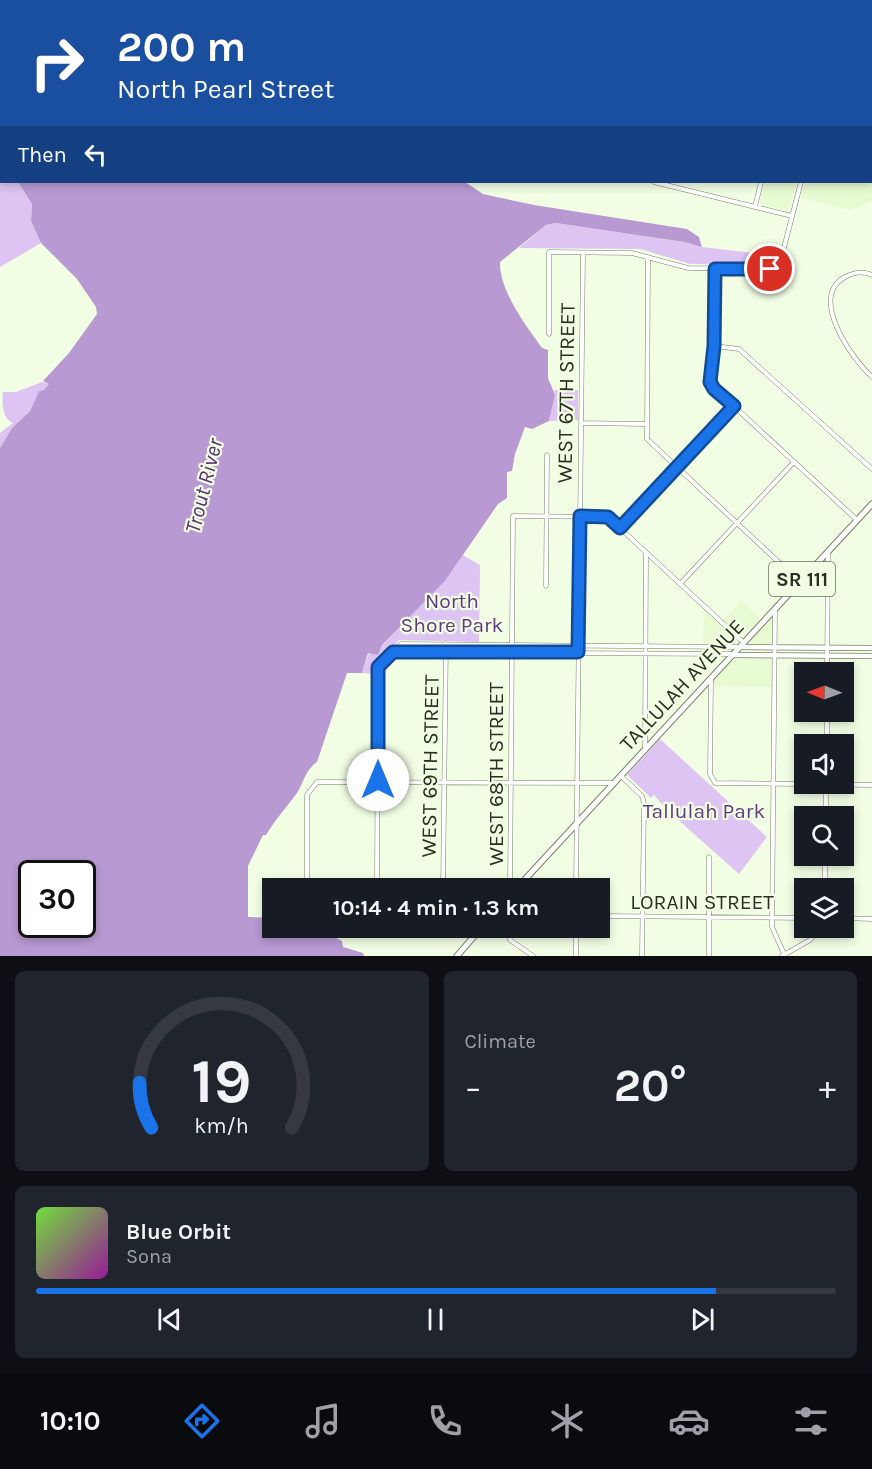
<!DOCTYPE html>
<html lang="en">
<head>
<meta charset="utf-8">
<style>
	:root { --surface:#171b24; --page:#20242c; --text:#f1f3f6; --muted:#9ea1a6; --line:#363941; --accent:#1a73e8 }
	body { margin:0; font-family:Karla,sans-serif; background:var(--page); color:var(--text); height:100vh; display:flex; flex-direction:column; font-size:22px; white-space:nowrap }
	* { box-sizing:border-box; margin:0 }
	p { font-size:20px; color:var(--muted) }
	.icon { flex:none; width:33px; height:33px; fill:none; stroke:currentColor; stroke-width:2; stroke-linecap:round; stroke-linejoin:round }
	.map { position:relative; height:956px; overflow:hidden }
	.sheet { display:flex; flex-direction:column; gap:15px; padding:15px; background:#0d0f14; flex:1 }
	.sheet>* { flex:none }
	.banner { position:absolute; left:0px; top:0px; width:873px; height:183px; box-shadow:0 3px 9px #0003; background:#1a4fa0; color:#fff; overflow:hidden }
	.needle { width:39px; rotate:271deg }
	.controls { position:absolute; left:794px; top:662px; display:grid; gap:12px }
	.controls a { display:grid; place-items:center; width:60px; height:60px; border-radius:0px; background:var(--surface); box-shadow:0 3px 9px #0003; font-size:30px }
	.speed { position:absolute; left:18px; top:860px; display:flex; gap:12px; font-size:30px; font-weight:700; text-align:center }
	.speed>* { display:grid; place-content:center; width:78px; height:78px; border-radius:50%; background:var(--surface); box-shadow:0 3px 9px #0003; line-height:1 }
	.speed .limit { border:3px solid #111; border-radius:9px; background:#fff; color:#111 }
	.pin { position:absolute; display:grid; place-items:center; width:51px; height:51px; color:#fff; margin:-26px; border:3px solid #fff; border-radius:50%; box-shadow:0 2px 6px #0007 }
	.me { position:absolute; width:66px; margin:-33px; rotate:0deg; stroke-linejoin:round; filter:drop-shadow(0 0 4px #0008) }
	.turn { display:flex; align-items:center; gap:21px; height:126px; padding:0 18px; font-size:27px }
	.turn .icon { width:78px; height:78px; stroke-width:2.5 }
	.turn b { display:block; font-size:42px; line-height:51px }
	.then { display:flex; align-items:center; height:57px; padding:0 18px; background:#0003; gap:12px; font-size:22px }
	.big { font-size:45px; font-weight:700; line-height:1.1 }
	.sheet .tile { flex:1; display:flex; flex-direction:column; justify-content:center; gap:9px; min-width:0; padding:0 21px; border-radius:9px; background:var(--page) }
	.sheet .dial { align-items:center; gap:0 }
	.dial svg { height:156px; overflow:visible; fill:none; stroke:var(--line); stroke-width:7; stroke-linecap:round; text-anchor:middle }
	.dial text { fill:var(--text); stroke:none }
	.song { display:flex; align-items:center; gap:18px }
	.cover { width:72px; height:72px; border-radius:9px; background:linear-gradient(135deg,hsl(100 70% 55%),hsl(300 70% 35%)) }
	.played { height:6px; border-radius:3px; background:linear-gradient(90deg,var(--accent) 85%,var(--line) 85%) }
	.keys { display:flex; justify-content:space-around; direction:ltr }
	.heat { display:flex; justify-content:space-between; align-items:center; font-size:33px; direction:ltr }
	.sheet .tiles { flex:1; display:grid; gap:15px; grid-template-columns:1fr 1fr }
	.tile:last-child { grid-column:span 2 }
	.trip { position:absolute; left:262px; top:878px; width:348px; height:60px; border-radius:0px; background:var(--surface); box-shadow:0 3px 9px #0003; font-weight:700; line-height:60px; text-align:center }
	.tab-bar { display:flex; height:96px; justify-content:space-around; align-items:center; background:#090b0e; color:var(--muted) }
	.tab-bar .icon { width:42px; height:42px }
	.tab-bar .on { color:var(--accent) }
	.tab-bar b { font-size:27px; color:var(--text) }
	.map>svg:first-child { display:block }
</style>
</head>
<body>
<div class="map">
<svg width="872" height="956" viewBox="0 0 872 956">
	<rect width="100%" height="100%" fill="#f2fee4"/>
	<!-- built -->
	<path fill="#e7fad1" d="M872 180V201L850 210 801 198 805 182Z
		M764 182H797L788 211 760 203Z
		M741 600 760 619 741 636 723 620Z
		M704 609 736 639 737 644H703Z
		M777 610V644H753L751 640Z
		M735 658H772V687L714 686 713 681Z"/>
	<!-- green -->
	<path fill="#ddc4f3" d="M0 147 2 182H18L32 204 31 221 41 243 0 267Z
		M556 223 684 242 702 247 778 256 775 264 770 265 690 264 640 249 519 248 546 225Z
		M42 382 49 384 44 390 39 391 30 411 12 428 0 448V433L13 423C2 418 2 404 3 392H16Z
		M554 390H578V420L549 421 555 395Z
		M463 555 480 565 479 642 399 640 378 662 376 674 362 673 369 653 378 654 382 645 445 581Z
		M660 739 767 837 739 874 667 810 654 795 651 798 627 775Z"/>
	<!-- water -->
	<path fill="#b899d2" fill-rule="evenodd" d="M0 0H223L2 2 0 94Z
		M18 182H465L483 194 534 205 687 229 699 237 702 247 684 242 556 223 546 225 500 262C499 290 526 326 542 348L548 350V378L555 395 549 421 532 429 525 427 515 454 512 471 507 472V498L498 504 445 581 382 645 378 655 368 653 362 673H347L317 762C305 770 304 782 297 793 286 808 275 820 266 835H263L248 866V917L273 918V927H316L342 941 343 947 363 953 364 956H0V448L12 428 30 411 39 391 44 390 49 384 43 381 69 353 97 314 96 307 77 279 41 243 31 221 32 204ZM32 873H82V924H32Z"/>
	<g fill="none" stroke-linecap="round" stroke-linejoin="round">
		<!-- minor casing -->
		<g stroke="#728062" stroke-width="5">
			<path id="minor" d="M382 0 384 2
				M470 0 472 2
				M559 0 568 2
				M419 2 421 0
				M553 2 554 0
				M699 2V0
				M872 49V48
				M0 126H2
				M654 182 792 216
				M755 207 761 182
				M648 257 647 439 800 582
				M715 269 712 386 857 520
				M872 275C862 271 855 272 845 277 808 297 852 359 872 377
				M549 334V252L632 253 688 268 770 269 777 267 781 259 801 182
				M714 346 739 349 872 469
				M581 423 646 424
				M620 528 733 406
				M680 584 794 462
				M546 586 547 455
				M775 609 772 927 785 956
				M394 652 732 654
				M827 672 828 552
				M711 678 710 774 715 783 872 785
				M827 744V711
				M645 750 646 553
				M621 776 642 796 644 803 642 956
				M826 816V784
				M307 888V795L317 782 613 783
				M377 888 378 667 401 644 740 647
				M443 888 446 644
				M510 888 513 516 608 517 744 643
				M576 888 583 253
				M825 888V855
				M600 916 804 918
				M843 918 872 919
				M509 927 510 940 533 956
				M576 956V927
				M709 956V857
				M782 956 810 940 821 927"/>
		</g>
		<!-- tertiary casing -->
		<g stroke="#728062" stroke-width="6">
			<path id="tertiary" d="M318 2 319 0
				M810 2V0
				M740 647 872 648
				M733 655 872 656"/>
		</g>
		<!-- primary casing -->
		<g stroke="#728062" stroke-width="7">
			<path id="primary" d="M0 104H2
				M0 110H2
				M517 888 872 504
				M457 956 482 927"/>
		</g>
		<!-- minor -->
		<use href="#minor" stroke="#fff" stroke-width="4"/>
		<!-- tertiary -->
		<use href="#tertiary" stroke="#fff" stroke-width="4.5"/>
		<!-- primary -->
		<use href="#primary" stroke="#fff" stroke-width="5"/>
		<!-- rail -->
		<path stroke="#848d7a" stroke-width="1.5" stroke-dasharray="9 4.5" stroke-linecap="butt" d="M840 2 845 0
			M0 140H2"/>
	</g>
	<g fill="none" stroke-linecap="round" stroke-linejoin="round">
		<!-- route casing -->
		<g stroke="#114b97" stroke-width="15">
			<path id="route" d="M378 780V667L393 652H578L580 516 608 517 620 528 734 406 714 389 710 382 714 346 715 269H770"/>
		</g>
		<!-- route -->
		<use href="#route" stroke="#1a73e8" stroke-width="10"/>
	</g>
	<g text-anchor="middle" dominant-baseline="central" stroke-width="4.5" stroke-linejoin="round" paint-order="stroke">
		<!-- shield labels -->
		<rect fill="#f2fee4" stroke="#656d5c" stroke-width="1.5" x="769" y="562" width="66" height="34" rx="4.5"/>
		<g font-size="20" font-weight="bold" fill="#292f22">
			<text x="802" y="579">SR 111</text>
		</g>
		<!-- street labels -->
		<g font-size="21" fill="#292f22" stroke="#f2fee4">
			<text transform="translate(566 393) rotate(-89)">WEST 67TH STREET</text>
			<text transform="translate(682 685) rotate(-47)">TALLULAH AVENUE</text>
			<text transform="translate(430 766) rotate(-89)">WEST 69TH STREET</text>
			<text transform="translate(496 774) rotate(-90)">WEST 68TH STREET</text>
			<text x="702" y="902">LORAIN STREET</text>
		</g>
		<!-- park labels -->
		<g font-size="21" fill="#613a7f" stroke="#f2fee4">
			<text x="452" y="601">North<tspan x="452" dy="24">Shore Park</tspan></text>
			<text x="704" y="811">Tallulah Park</text>
		</g>
		<!-- water labels -->
		<g font-size="22" font-style="italic" fill="#572f73" stroke="#f2fee4">
			<text transform="translate(204 486) rotate(-76)">Trout River</text>
		</g>
	</g>
</svg>
<div class="controls">
<a><svg class="needle" viewBox="-14 -14 28 28"><path d="M0-13l5 13h-10z" fill="#e53935"/><path d="M0 13l5-13h-10z" fill="#9ea1a6"/></svg></a>
<a><svg class="icon" aria-label="sound" viewBox="0 0 24 24"><path d="M4 9h4l5-4v14l-5-4H4zM17 9q2 3 0 6"/></svg></a>
<a><svg class="icon" aria-label="search" viewBox="0 0 24 24"><circle cx="10" cy="10" r="6"/><path d="M15 15l6 6"/></svg></a>
<a><svg class="icon" aria-label="layers" viewBox="0 0 24 24"><path d="M12 4l9 5-9 5-9-5zM3 14l9 5 9-5"/></svg></a>
</div>
<div class="speed"><div class="limit">30</div></div>
<div class="pin" style="left:770px;top:269px;background:#d93025"><svg class="icon" aria-label="arrive" viewBox="0 0 24 24"><path d="M6 21V4h12l-3 4 3 4H6"/></svg></div>
<svg class="me" style="left:378px;top:780px" viewBox="-20 -20 40 40"><circle r="19" fill="#fff"/><path d="M0-13L10 11 0 6-10 11z" fill="#1a73e8"/></svg>
<div class="trip">10:14 · 4 min · 1.3 km</div>
<div class="banner">
<div class="turn"><svg class="icon" aria-label="right" viewBox="0 0 24 24"><path d="M7 20v-9h11M14 6l5 5-5 5"/></svg><div><b>200 m</b>North Pearl Street</div></div>
<div class="then">Then<svg class="icon" aria-label="left" viewBox="0 0 24 24"><path d="M17 20v-9H6M10 6l-5 5 5 5"/></svg></div>
</div>
</div>
<section class="sheet">
<div class="tiles">
<div class="tile dial"><svg viewBox="0 0 100 80">
<path d="M14 69A42 42 0 1 1 86 69"/>
<path d="M14 69A42 42 0 0 1 8 46" stroke="#1a73e8"/>
<text x="50" y="56" font-size="32" font-weight="700">19</text>
<text x="50" y="72" font-size="11">km/h</text>
</svg></div>
<div class="tile"><p>Climate</p>
<div class="heat"><a>−</a><b class="big">20°</b><a>+</a></div>
</div>
<div class="tile">
<div class="song"><i class="cover"></i><div><b>Blue Orbit</b><p>Sona</p></div></div>
<div class="played"></div>
<div class="keys"><svg class="icon" aria-label="previous" viewBox="0 0 24 24"><path d="M18 5L8 12l10 7zM5 5v14"/></svg><svg class="icon" aria-label="pause" viewBox="0 0 24 24"><path d="M8 5v14M16 5v14"/></svg><svg class="icon" aria-label="next" viewBox="0 0 24 24"><path d="M6 5l10 7-10 7zM19 5v14"/></svg></div>
</div>
</div>
</section>
<nav class="tab-bar">
<b>10:10</b>
<svg class="icon on" aria-label="directions" viewBox="0 0 24 24"><path d="M12 3l9 9-9 9-9-9zM9 14v-3h6M13 9l2 2-2 2"/></svg>
<svg class="icon" aria-label="music" viewBox="0 0 24 24"><path d="M9 18V5l10-2v13"/><circle cx="6" cy="18" r="3"/><circle cx="16" cy="16" r="3"/></svg>
<svg class="icon" aria-label="phone" viewBox="0 0 24 24"><path d="M5 4h4l2 5-3 2q2 4 5 5l2-3 5 2v4C11 20 4 13 5 4z"/></svg>
<svg class="icon" aria-label="climate" viewBox="0 0 24 24"><path d="M12 3v18M4 7l16 10M4 17L20 7"/></svg>
<svg class="icon" aria-label="car" viewBox="0 0 24 24"><path d="M5 17H2v-5l4-1 3-4h7l3 4 3 1v5h-3M9 17h6M6 11h13"/><circle cx="7" cy="17" r="2"/><circle cx="17" cy="17" r="2"/></svg>
<svg class="icon" aria-label="filters" viewBox="0 0 24 24"><path d="M4 7h16M4 17h16"/><circle cx="9" cy="7" r="2"/><circle cx="15" cy="17" r="2"/></svg>
</nav>
</body>
</html>
